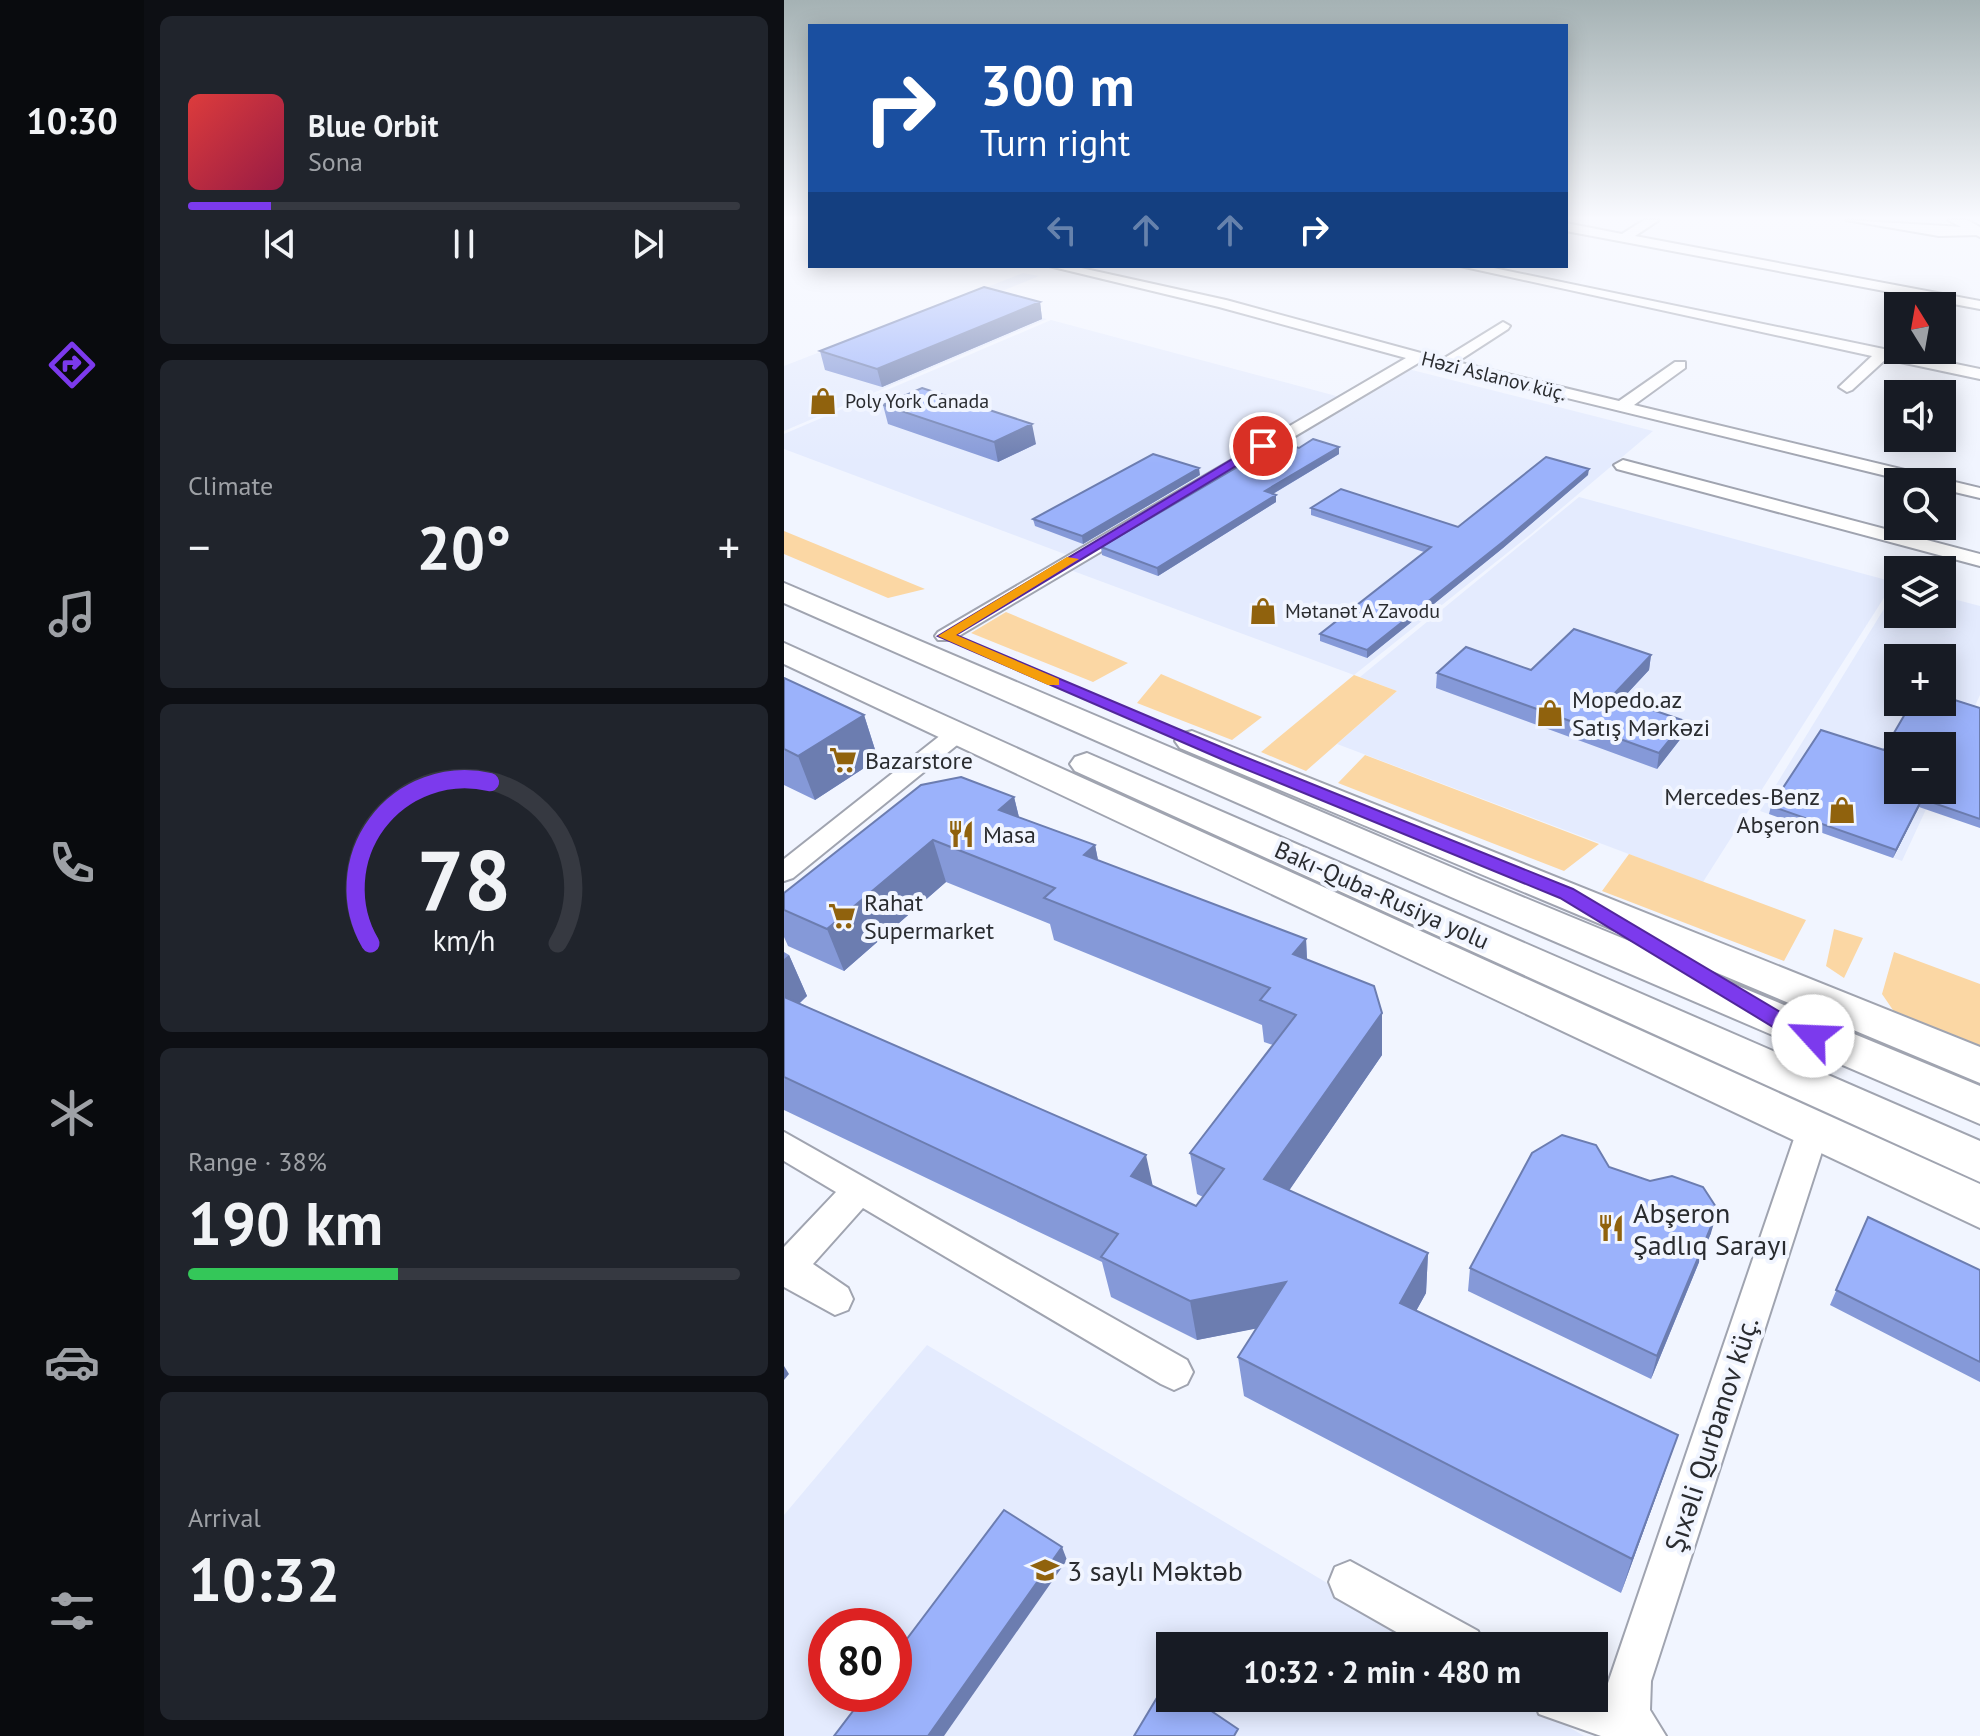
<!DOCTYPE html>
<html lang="en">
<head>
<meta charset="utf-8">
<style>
	:root { --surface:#171b24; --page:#20242c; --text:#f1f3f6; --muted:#9ea1a6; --line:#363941; --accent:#7c3aed }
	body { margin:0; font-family:"PT Sans",sans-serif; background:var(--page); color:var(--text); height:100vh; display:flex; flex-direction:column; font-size:30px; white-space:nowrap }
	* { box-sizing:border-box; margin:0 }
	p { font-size:26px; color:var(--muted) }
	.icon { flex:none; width:44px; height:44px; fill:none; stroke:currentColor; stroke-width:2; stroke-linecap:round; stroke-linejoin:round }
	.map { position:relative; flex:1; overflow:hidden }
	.drawer { display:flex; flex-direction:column; gap:16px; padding:16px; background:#0d0f14; width:640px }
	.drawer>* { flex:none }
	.banner { position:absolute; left:24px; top:24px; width:760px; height:244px; border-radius:0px; box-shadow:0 4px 20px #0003; background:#1a4fa0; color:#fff; overflow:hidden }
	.needle { width:52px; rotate:349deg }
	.fabs { position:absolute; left:1100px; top:292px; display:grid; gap:16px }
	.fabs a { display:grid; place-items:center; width:72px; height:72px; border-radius:0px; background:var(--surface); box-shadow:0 4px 20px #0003; font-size:40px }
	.speed { position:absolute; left:24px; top:1608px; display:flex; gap:16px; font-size:40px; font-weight:700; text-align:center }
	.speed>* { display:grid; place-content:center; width:104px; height:104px; border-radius:50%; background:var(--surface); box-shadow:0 4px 20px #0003; line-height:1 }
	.speed .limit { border:12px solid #d22; background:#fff; color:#111 }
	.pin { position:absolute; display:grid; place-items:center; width:68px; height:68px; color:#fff; margin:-34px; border:4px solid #fff; border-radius:50%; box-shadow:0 2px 8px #0007 }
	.me { position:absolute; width:88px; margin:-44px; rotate:295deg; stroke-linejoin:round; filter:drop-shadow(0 0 6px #0008) }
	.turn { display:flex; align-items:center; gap:28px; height:168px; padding:0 40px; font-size:36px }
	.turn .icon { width:104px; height:104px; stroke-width:2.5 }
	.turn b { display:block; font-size:56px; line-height:68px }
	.lanes { display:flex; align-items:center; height:76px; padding:0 40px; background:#0003; justify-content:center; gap:40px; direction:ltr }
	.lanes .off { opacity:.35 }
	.big { font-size:60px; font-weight:600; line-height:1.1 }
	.drawer .widget { flex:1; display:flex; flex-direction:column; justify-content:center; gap:12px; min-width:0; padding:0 28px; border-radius:12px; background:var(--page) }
	.drawer .dial { align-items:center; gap:0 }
	.dial svg { height:208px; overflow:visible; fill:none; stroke:var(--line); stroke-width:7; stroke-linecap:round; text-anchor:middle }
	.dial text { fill:var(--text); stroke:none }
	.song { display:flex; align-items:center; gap:24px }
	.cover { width:96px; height:96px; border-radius:12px; background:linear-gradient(135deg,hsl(0 70% 55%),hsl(340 70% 35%)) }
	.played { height:8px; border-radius:4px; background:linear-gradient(90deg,var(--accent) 15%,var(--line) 15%) }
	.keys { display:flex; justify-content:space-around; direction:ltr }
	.heat { display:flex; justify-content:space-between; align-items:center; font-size:44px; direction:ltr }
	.charge { height:12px; border-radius:6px; background:linear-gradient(90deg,#34c759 38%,var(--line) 0) }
	.trip { position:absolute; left:372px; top:1632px; width:452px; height:80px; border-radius:0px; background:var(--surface); box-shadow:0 4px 20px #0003; font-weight:600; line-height:80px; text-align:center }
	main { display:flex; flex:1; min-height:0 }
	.tabs { display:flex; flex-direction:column; width:144px; justify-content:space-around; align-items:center; background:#090b0e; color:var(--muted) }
	.tabs .icon { width:56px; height:56px }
	.tabs .on { color:var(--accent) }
	.tabs b { font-size:36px; color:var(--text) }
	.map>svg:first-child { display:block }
</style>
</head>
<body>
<main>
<nav class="tabs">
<b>10:30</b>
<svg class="icon on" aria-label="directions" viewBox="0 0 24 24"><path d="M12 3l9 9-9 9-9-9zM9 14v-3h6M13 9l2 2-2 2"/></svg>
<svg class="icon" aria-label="music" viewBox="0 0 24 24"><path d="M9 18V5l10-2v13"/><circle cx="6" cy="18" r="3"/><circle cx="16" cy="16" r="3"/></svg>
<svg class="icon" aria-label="phone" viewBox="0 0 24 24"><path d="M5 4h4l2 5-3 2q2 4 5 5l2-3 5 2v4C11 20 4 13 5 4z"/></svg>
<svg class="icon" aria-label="climate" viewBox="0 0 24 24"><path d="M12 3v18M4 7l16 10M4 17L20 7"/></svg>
<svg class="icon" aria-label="car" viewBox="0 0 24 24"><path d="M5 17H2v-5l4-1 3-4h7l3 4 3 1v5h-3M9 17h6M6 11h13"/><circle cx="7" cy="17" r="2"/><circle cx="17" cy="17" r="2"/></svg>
<svg class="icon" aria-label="filters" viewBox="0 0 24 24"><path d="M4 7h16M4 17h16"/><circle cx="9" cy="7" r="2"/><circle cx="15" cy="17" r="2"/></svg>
</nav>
<section class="drawer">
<div class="widget">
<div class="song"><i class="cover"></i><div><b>Blue Orbit</b><p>Sona</p></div></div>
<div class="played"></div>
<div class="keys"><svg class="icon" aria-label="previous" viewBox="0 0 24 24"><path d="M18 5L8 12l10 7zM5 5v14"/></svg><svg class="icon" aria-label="pause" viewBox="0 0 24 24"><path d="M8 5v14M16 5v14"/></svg><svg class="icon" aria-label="next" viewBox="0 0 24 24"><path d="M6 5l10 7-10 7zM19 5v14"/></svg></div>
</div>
<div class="widget"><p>Climate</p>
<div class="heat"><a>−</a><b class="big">20°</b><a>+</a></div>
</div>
<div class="widget dial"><svg viewBox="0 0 100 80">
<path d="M14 69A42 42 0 1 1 86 69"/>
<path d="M14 69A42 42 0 0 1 60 7" stroke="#7c3aed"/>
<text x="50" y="56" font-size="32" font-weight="700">78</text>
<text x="50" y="72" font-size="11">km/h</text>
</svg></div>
<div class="widget"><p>Range · 38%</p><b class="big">190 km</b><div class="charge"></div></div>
<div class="widget"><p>Arrival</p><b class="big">10:32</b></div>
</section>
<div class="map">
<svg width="1196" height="1736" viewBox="0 0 1196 1736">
	<rect width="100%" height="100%" fill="#f1f5ff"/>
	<!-- built -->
	<path fill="#e4ebfe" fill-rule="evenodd" d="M239 273 255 276 194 301 263 319 0 431V366Z
		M267 320 556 397 286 556 0 449V434Z
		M624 369 869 431 747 534 570 675 281 568Z
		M795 497 1110 582 919 882 553 744 613 691 576 677Z
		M1114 586V614H1158V596L1196 606V695L1158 776V746H1114V790H1151L1118 861 976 811ZM1114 658H1158V702H1114Z
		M143 1345 649 1646H386V1698H736L800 1736H0V1515ZM42 1626H110V1694H42Z"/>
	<!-- green -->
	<path fill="#fbd7a4" d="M0 531 141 589 104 598 0 554Z
		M222 612 344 663 309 682 187 633Z
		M377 674 478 717 448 740 353 703Z
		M570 675 613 691 522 771 477 752Z
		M581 755 815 844 780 871 554 783Z
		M845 854 1022 920 1000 961 818 891Z
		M1050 929 1079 938 1060 978 1042 966Z
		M1110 952 1196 984V1047L1111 1013 1098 994Z"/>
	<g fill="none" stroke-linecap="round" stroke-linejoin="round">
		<!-- minor casing -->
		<g stroke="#a0a4b0" stroke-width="4">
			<path id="minor" d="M860 220H875L851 236 1196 301V309L782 231V223L838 234Z
				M1062 220 1195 228 1196 235 1155 236Z
				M265 266H288L442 300 659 359 719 322 726 326 724 329 673 362 835 401 891 362H901V368L850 405 1196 488V498L1158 489V482H1127L636 362 168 640H154L151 636 154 632 622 358 435 307Z
				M676 266H700L1196 369V379L1102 359 1068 390 1063 392 1055 387 1088 356Z
				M839 460 1196 554V566L833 469 830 465Z
				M175 725 183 727 187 732 183 737 9 878 0 881V859L167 727Z
				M1029 1117 1040 1121 1045 1130 867 1681 866 1710 882 1736H817L755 1714 749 1698H810V1690L821 1692 1013 1130 1018 1121Z
				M0 1132 403 1360 409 1372 403 1384 390 1390 377 1384 79 1208 29 1264 64 1288 69 1299 64 1310 51 1315 0 1287V1247L52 1192 0 1161Z
				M566 1561 694 1631 701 1646H637L551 1597 545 1582 551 1567Z"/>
		</g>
		<!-- major casing -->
		<g stroke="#a0a4b0" stroke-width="4">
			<path id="major" d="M1164 220H1183L1196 227V237Z"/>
		</g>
		<!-- highway casing -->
		<g stroke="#a0a4b0" stroke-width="4">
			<path id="highway" d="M0 583 695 879 1196 1086V1124L667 897 0 603Z
				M0 643 1196 1184V1228L0 664Z
				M408 731 1196 1047V1083L396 748 391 741 396 734Z
				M303 753 1196 1141V1182L291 771 286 764 291 757Z"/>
		</g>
		<!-- minor -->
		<use href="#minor" fill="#fff" fill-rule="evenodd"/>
		<!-- major -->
		<use href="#major" fill="#fff" fill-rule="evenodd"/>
		<!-- highway -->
		<use href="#highway" fill="#fff" fill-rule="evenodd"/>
	</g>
	<!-- wall -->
	<path fill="#8599d8" d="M256 302 258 319 98 387 41 370 36 351Z
		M99 405 252 444 214 462 104 424Z
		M555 447V454L489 494 492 495V502L374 576 318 555 317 547 515 448Z
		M416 475 299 544 251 526 249 519Z
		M804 475 719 548 583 658 536 641V634L640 552 527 515V508L674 527Z
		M867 655 865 670 838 699 901 721 898 737 873 769 652 688 653 673 747 670Z
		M0 678 80 715 94 759 31 800 0 785Z
		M1196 708V828L1135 807 1109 858 985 814 987 806 1100 750Z
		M230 797 235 817 311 845 314 860 522 939 523 960 598 1055 505 1190 644 1253 642 1293 632 1311 881 1472 837 1593 460 1396 454 1357 473 1328 413 1340 327 1297 318 1262 0 1110V952L5 955 23 996 16 1003 369 1186 412 1206 419 1197 413 1194 406 1153 489 1045 480 1042 478 1025 270 940 266 924 162 882 60 971 4 946 0 937V893Z
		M825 1167 927 1233 867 1379 684 1291 686 1268Z
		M1084 1217 1196 1270V1382L1046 1305Z"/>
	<!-- shaded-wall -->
	<path fill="#6c7db0" d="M256 302 258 319 98 387 93 369Z
		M248 424 252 444 214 462 210 442Z
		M555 447V454L482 498 481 491Z
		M415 468 416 475 299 544 298 536Z
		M805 469 804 475 719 548 583 658V650Z
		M492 495V502L374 576 373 568Z
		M867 655 865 670 826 712 828 696Z
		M80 715 94 759 31 800 14 756Z
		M901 721 898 737 873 769 875 753Z
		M230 797 240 838 215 810Z
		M1138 799 1135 807 1109 858 1112 850Z
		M149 840 162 882 60 971 43 929Z
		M311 845 319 886 300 855Z
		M522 939 524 981 509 954Z
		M5 955 23 996 0 1017V959Z
		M598 1013V1055L485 1220 480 1179Z
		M362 1155 371 1196 347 1176Z
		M934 1210 927 1233 867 1379 873 1356Z
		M644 1253 642 1293 615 1342 616 1303Z
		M502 1282 506 1322 413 1340 406 1301Z
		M0 1366 5 1374 0 1380Z
		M894 1435 881 1472 837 1593 848 1559Z
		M278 1547 283 1560 160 1736H144Z"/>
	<!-- building -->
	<path fill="#9bb2fb" stroke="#6c7db0" stroke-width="2" fill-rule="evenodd" d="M200 287 256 302 93 369 36 351Z
		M138 388 248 424 210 442 99 405Z
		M529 439 555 447 481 491 492 495 373 568 317 547 496 442 515 448Z
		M369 454 415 468 298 536 249 519Z
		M762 457 805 469 720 541 583 650 536 634 647 547 527 508 557 489 674 527Z
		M790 629 867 655 828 696 901 721 875 753 653 673 682 647 747 670Z
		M0 678 80 715 14 756 0 749Z
		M1158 696 1196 708V819L1138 799 1112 850 987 806 1037 730 1100 750 1128 702H1158ZM1114 746H1158V790H1114Z
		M177 777 230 797 215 810 311 845 300 855 522 939 509 954 590 986 598 1013 480 1179 644 1253 616 1303 894 1435 848 1559 454 1357 502 1282 406 1301 317 1257 334 1234 0 1077V997L362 1155 347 1176 412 1206 440 1169 406 1153 512 1015 476 1000 486 988 260 898 271 888 149 840 43 929 0 910V893L137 785Z
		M778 1135 812 1145 825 1167 866 1181 888 1176 919 1187 934 1210 873 1356 686 1268 748 1153Z
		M1084 1217 1196 1270V1362L1052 1290Z
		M220 1510 278 1547 144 1736H50L82 1694H110V1656Z
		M383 1681 386 1683V1698H408L454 1729 450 1736H350Z"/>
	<!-- sky -->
	<linearGradient id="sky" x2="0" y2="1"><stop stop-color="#a5b2b4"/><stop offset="0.47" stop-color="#f9faff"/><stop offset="1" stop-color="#f9faff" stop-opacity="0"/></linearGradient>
	<rect width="1196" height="464" fill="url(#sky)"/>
	<!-- route -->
	<path fill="#7c3aed" stroke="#51269a" stroke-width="2" d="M475 443 485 446 172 635 456 755 789 889 1008 1019 1037 1030 1040 1036 1037 1042 1029 1044 994 1030 776 898 444 762 154 636Z"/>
	<!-- slow -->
	<path fill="#f59e0b" d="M283 557 295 559 172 635 275 679V685H264L154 636Z"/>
	<!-- icons -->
	<defs>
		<g id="shop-bare" transform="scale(2.16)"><path d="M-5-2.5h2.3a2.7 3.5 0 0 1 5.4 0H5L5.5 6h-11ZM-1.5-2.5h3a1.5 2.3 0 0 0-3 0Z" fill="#90620d" stroke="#f1f5ff" stroke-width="2.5" paint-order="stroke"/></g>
		<g id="supermarket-bare" transform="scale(2.16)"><path d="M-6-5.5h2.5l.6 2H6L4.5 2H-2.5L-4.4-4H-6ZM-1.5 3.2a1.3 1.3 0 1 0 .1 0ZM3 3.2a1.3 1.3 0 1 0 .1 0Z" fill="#90620d" stroke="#f1f5ff" stroke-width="2.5" paint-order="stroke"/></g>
		<g id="restaurant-bare" transform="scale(2.16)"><path d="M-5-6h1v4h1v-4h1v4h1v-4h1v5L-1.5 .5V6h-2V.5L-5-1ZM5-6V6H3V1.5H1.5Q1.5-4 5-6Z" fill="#90620d" stroke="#f1f5ff" stroke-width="2.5" paint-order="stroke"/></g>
		<g id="school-bare" transform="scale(2.16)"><path d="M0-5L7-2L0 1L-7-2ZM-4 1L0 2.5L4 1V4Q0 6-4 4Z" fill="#90620d" stroke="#f1f5ff" stroke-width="2.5" paint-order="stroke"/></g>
	</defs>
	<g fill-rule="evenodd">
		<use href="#shop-bare" x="39" y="401"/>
		<use href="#shop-bare" x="479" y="611"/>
		<use href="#shop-bare" x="766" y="713"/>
		<use href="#supermarket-bare" x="59" y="760"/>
		<use href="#shop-bare" x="1058" y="810"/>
		<use href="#restaurant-bare" x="177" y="834"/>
		<use href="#supermarket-bare" x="58" y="916"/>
		<use href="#restaurant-bare" x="827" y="1228"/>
		<use href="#school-bare" x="261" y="1570"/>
	</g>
	<g text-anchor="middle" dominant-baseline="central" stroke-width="8" stroke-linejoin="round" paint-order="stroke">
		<!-- far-street labels -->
		<g font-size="20" fill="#2a2c30" stroke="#f1f5ff">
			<text transform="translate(710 376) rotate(14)">Həzi Aslanov küç.</text>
		</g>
		<!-- far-poi labels -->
		<g font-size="20" fill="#2a2c30" stroke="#f1f5ff" text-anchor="start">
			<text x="61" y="401">Poly York Canada</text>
			<text x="501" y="611">Mətanət A Zavodu</text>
		</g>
		<!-- poi labels -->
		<g font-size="24" fill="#2a2c30" stroke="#f1f5ff" text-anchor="start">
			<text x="788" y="699">Mopedo.az<tspan x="788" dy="28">Satış Mərkəzi</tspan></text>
			<text x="81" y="760">Bazarstore</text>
			<text x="1036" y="796" text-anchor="end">Mercedes-Benz<tspan x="1036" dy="28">Abşeron</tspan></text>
			<text x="199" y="834">Masa</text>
			<text x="80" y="902">Rahat<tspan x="80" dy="28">Supermarket</tspan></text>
		</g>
		<!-- street labels -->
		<g font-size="24" fill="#2a2c30" stroke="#f1f5ff">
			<text transform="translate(598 895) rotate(24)">Bakı-Quba-Rusiya yolu</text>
		</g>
		<!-- near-poi labels -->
		<g font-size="28" fill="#2a2c30" stroke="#f1f5ff" text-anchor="start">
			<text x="849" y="1212">Abşeron<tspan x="849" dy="32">Şadlıq Sarayı</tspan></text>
			<text x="283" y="1570">3 saylı Məktəb</text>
		</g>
		<!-- near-street labels -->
		<g font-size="28" fill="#2a2c30" stroke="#f1f5ff">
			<text transform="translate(927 1434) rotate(-72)">Şıxəli Qurbanov küç.</text>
		</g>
	</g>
</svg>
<div class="fabs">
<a><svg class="needle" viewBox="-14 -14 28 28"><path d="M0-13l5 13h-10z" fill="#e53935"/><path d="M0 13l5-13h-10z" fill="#9ea1a6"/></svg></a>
<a><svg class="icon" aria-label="sound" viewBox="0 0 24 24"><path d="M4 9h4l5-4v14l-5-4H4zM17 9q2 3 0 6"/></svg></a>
<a><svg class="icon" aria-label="search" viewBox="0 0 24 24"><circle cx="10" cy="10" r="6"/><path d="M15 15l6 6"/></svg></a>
<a><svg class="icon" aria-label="layers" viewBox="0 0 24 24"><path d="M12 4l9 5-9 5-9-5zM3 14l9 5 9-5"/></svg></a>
<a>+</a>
<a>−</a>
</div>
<div class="speed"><div class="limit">80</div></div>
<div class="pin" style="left:479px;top:446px;background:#d93025"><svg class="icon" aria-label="arrive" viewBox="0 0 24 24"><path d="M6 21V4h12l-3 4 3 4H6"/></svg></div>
<svg class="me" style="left:1029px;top:1036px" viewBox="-20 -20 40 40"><circle r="19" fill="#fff"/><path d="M0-13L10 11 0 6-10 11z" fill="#7c3aed"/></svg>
<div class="trip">10:32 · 2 min · 480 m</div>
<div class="banner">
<div class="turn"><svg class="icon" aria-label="right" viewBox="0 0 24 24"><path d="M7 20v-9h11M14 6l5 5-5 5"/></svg><div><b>300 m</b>Turn right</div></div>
<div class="lanes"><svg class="icon off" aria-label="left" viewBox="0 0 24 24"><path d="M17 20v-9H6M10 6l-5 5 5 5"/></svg><svg class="icon off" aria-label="ahead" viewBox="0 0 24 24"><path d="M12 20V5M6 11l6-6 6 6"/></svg><svg class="icon off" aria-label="ahead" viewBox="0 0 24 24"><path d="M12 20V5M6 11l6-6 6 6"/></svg><svg class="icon" aria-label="right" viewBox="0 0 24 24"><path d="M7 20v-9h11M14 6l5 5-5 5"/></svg></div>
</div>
</div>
</main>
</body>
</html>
